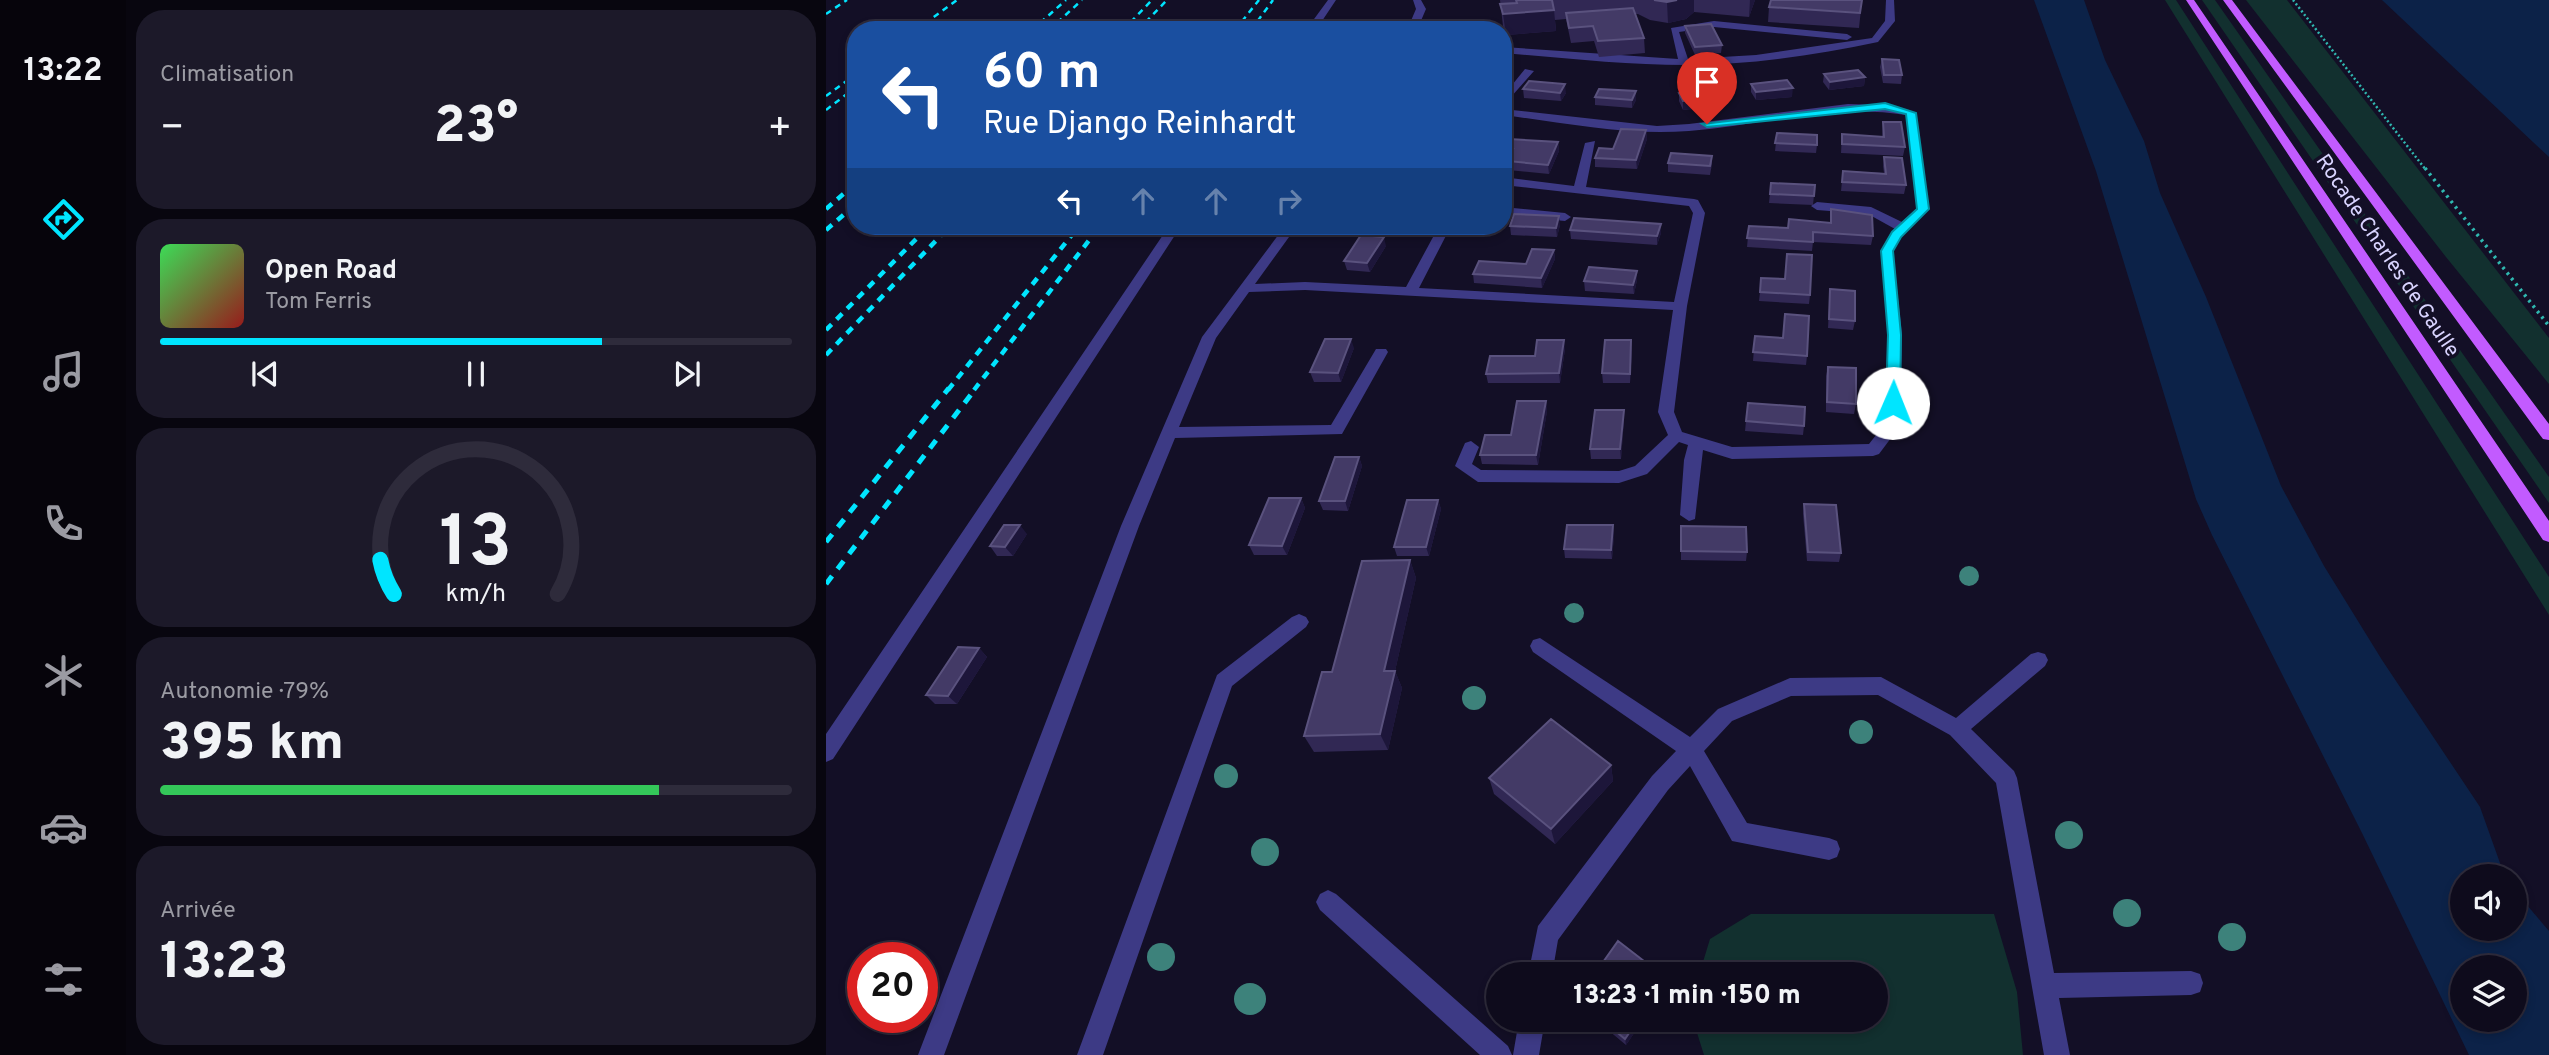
<!DOCTYPE html>
<html lang="fr">
<head>
<meta charset="utf-8">
<style>
	:root { --surface:#0e0b1c; --page:#1c1929; --text:#f1f3f6; --muted:#9b9ba3; --line:#2e2b3b; --accent:#00e5ff }
	body { margin:0; font-family:Overpass,sans-serif; background:var(--page); color:var(--text); height:100vh; display:flex; flex-direction:column; font-size:26px; white-space:nowrap }
	* { box-sizing:border-box; margin:0 }
	p { font-size:23px; color:var(--muted) }
	.icon { flex:none; width:38px; height:38px; fill:none; stroke:currentColor; stroke-width:2; stroke-linecap:round; stroke-linejoin:round }
	.map { position:relative; flex:1; overflow:hidden }
	.sheet { display:flex; flex-direction:column; gap:10px; padding:10px; background:#08060f; width:700px }
	.sheet>* { flex:none }
	.banner { position:absolute; left:21px; top:21px; width:665px; height:214px; border-radius:28px; box-shadow:0 4px 10px #0003,0 0 0 2px var(--line); background:#1a4fa0; color:#fff; overflow:hidden }
	.controls { position:absolute; left:1624px; top:864px; display:grid; gap:14px }
	.controls a { display:grid; place-items:center; width:77px; height:77px; border-radius:50%; background:var(--surface); box-shadow:0 4px 10px #0003,0 0 0 2px var(--line); font-size:35px }
	.speed { position:absolute; left:21px; top:942px; display:flex; gap:14px; font-size:35px; font-weight:700; text-align:center }
	.speed>* { display:grid; place-content:center; width:91px; height:91px; border-radius:50%; background:var(--surface); box-shadow:0 4px 10px #0003,0 0 0 2px var(--line); line-height:1 }
	.speed .limit { border:10px solid #d22; background:#fff; color:#111 }
	.pin { position:absolute; display:grid; place-items:center; width:60px; height:60px; color:#fff; margin:-72px -30px; border-radius:50% 50% 50% 0; rotate:-45deg; box-shadow:0 0 7px #0007 }
	.pin .icon { rotate:45deg }
	.me { position:absolute; width:77px; margin:-38px; rotate:1deg; stroke-linejoin:round; filter:drop-shadow(0 0 5px #0008) }
	.turn { display:flex; align-items:center; gap:24px; height:147px; padding:0 21px; font-size:32px }
	.turn .icon { width:91px; height:91px; stroke-width:2.5 }
	.turn b { display:block; font-size:49px; line-height:60px }
	.lanes { display:flex; align-items:center; height:66px; padding:0 21px; background:#0003; justify-content:center; gap:35px; direction:ltr }
	.lanes .off { opacity:.35 }
	.big { font-size:52px; font-weight:800; line-height:1.1 }
	.sheet .tile { flex:1; display:flex; flex-direction:column; justify-content:center; gap:10px; min-width:0; padding:0 24px; border-radius:28px; background:var(--page) }
	.sheet .dial { align-items:center; gap:0 }
	.dial svg { height:182px; overflow:visible; fill:none; stroke:var(--line); stroke-width:7; stroke-linecap:round; text-anchor:middle }
	.dial text { fill:var(--text); stroke:none }
	.song { display:flex; align-items:center; gap:21px }
	.cover { width:84px; height:84px; border-radius:10px; background:linear-gradient(135deg,hsl(130 70% 55%),hsl(0 70% 35%)) }
	.played { height:7px; border-radius:4px; background:linear-gradient(90deg,var(--accent) 70%,var(--line) 70%) }
	.keys { display:flex; justify-content:space-around; direction:ltr }
	.heat { display:flex; justify-content:space-between; align-items:center; font-size:38px; direction:ltr }
	.charge { height:10px; border-radius:5px; background:linear-gradient(90deg,#34c759 79%,var(--line) 0) }
	.trip { position:absolute; left:660px; top:962px; width:402px; height:70px; border-radius:35px; background:var(--surface); box-shadow:0 4px 10px #0003,0 0 0 2px var(--line); font-weight:800; line-height:70px; text-align:center }
	main { display:flex; flex:1; min-height:0 }
	.dock { display:flex; flex-direction:column; width:126px; justify-content:space-around; align-items:center; background:#06040b; color:var(--muted) }
	.dock .icon { width:49px; height:49px }
	.dock .selected { color:var(--accent) }
	.dock b { font-size:32px; color:var(--text) }
	.map>svg:first-child { display:block }
</style>
</head>
<body>
<main>
<nav class="dock">
<b>13:22</b>
<svg class="icon selected" aria-label="directions" viewBox="0 0 24 24"><path d="M12 3l9 9-9 9-9-9zM9 14v-3h6M13 9l2 2-2 2"/></svg>
<svg class="icon" aria-label="music" viewBox="0 0 24 24"><path d="M9 18V5l10-2v13"/><circle cx="6" cy="18" r="3"/><circle cx="16" cy="16" r="3"/></svg>
<svg class="icon" aria-label="phone" viewBox="0 0 24 24"><path d="M5 4h4l2 5-3 2q2 4 5 5l2-3 5 2v4C11 20 4 13 5 4z"/></svg>
<svg class="icon" aria-label="climate" viewBox="0 0 24 24"><path d="M12 3v18M4 7l16 10M4 17L20 7"/></svg>
<svg class="icon" aria-label="car" viewBox="0 0 24 24"><path d="M5 17H2v-5l4-1 3-4h7l3 4 3 1v5h-3M9 17h6M6 11h13"/><circle cx="7" cy="17" r="2"/><circle cx="17" cy="17" r="2"/></svg>
<svg class="icon" aria-label="filters" viewBox="0 0 24 24"><path d="M4 7h16M4 17h16"/><circle cx="9" cy="7" r="2"/><circle cx="15" cy="17" r="2"/></svg>
</nav>
<section class="sheet">
<div class="tile"><p>Climatisation</p>
<div class="heat"><a>−</a><b class="big">23°</b><a>+</a></div>
</div>
<div class="tile">
<div class="song"><i class="cover"></i><div><b>Open Road</b><p>Tom Ferris</p></div></div>
<div class="played"></div>
<div class="keys"><svg class="icon" aria-label="previous" viewBox="0 0 24 24"><path d="M18 5L8 12l10 7zM5 5v14"/></svg><svg class="icon" aria-label="pause" viewBox="0 0 24 24"><path d="M8 5v14M16 5v14"/></svg><svg class="icon" aria-label="next" viewBox="0 0 24 24"><path d="M6 5l10 7-10 7zM19 5v14"/></svg></div>
</div>
<div class="tile dial"><svg viewBox="0 0 100 80">
<path d="M14 69A42 42 0 1 1 86 69"/>
<path d="M14 69A42 42 0 0 1 8 54" stroke="#00e5ff"/>
<text x="50" y="56" font-size="32" font-weight="700">13</text>
<text x="50" y="72" font-size="11">km/h</text>
</svg></div>
<div class="tile"><p>Autonomie · 79%</p><b class="big">395 km</b><div class="charge"></div></div>
<div class="tile"><p>Arrivée</p><b class="big">13:23</b></div>
</section>
<div class="map">
<svg width="1723" height="1055" viewBox="0 0 1723 1055">
	<rect width="100%" height="100%" fill="#130f26"/>
	<!-- green -->
	<path fill="#12302f" d="M1339 0H1350L1723 577V615Z
		M1376 0H1389L1723 477V503Z
		M1420 0H1461L1723 338V384L1620 257Z
		M925 914H1168L1191 992 1197 1055H878L867 1020H1050V975H873L884 939Z"/>
	<!-- water -->
	<path fill="#0c2248" fill-rule="evenodd" d="M1208 0H1258L1279 60 1318 141 1334 193 1380 297 1455 486 1498 566 1556 660 1654 807 1679 877H1636V929H1689V891L1723 931V1055H1643L1536 833 1386 535 1370 499 1270 171ZM1636 968H1689V1020H1636Z
		M1556 0H1723V157Z"/>
	<g fill="none" stroke-linecap="round" stroke-linejoin="round">
		<!-- path-far1 -->
		<path stroke="#2fb8b0" stroke-width="2.5" stroke-dasharray="2 2.5" stroke-linecap="butt" d="M1467 0 1600 170"/>
		<!-- path -->
		<path stroke="#2fb8b0" stroke-width="3.5" stroke-dasharray="2.5 4.5" stroke-linecap="butt" d="M1599 168 1723 326"/>
		<!-- lane -->
		<path fill="#3d3a85" fill-rule="evenodd" d="M502 0H510L490 30H480Z
			M587 0H595L600 9 591 30H581L590 9Z
			M1060 0H1068L1069 21 1052 42C990 55 924 65 860 65 799 65 738 58 677 53V47L852 59 845 28 888 21 1021 34 1026 37 1021 40 888 27 853 32 862 59 930 55 1046 38 1059 21Z
			M699 69 708 71 677 106V96Z
			M1022 104 1054 105 1090 113 1103 209 1075 237 1067 251 1076 335 1074 426 1053 454 1047 456 906 459 877 450 869 519 863 521 854 515 858 460 862 445 853 442 821 474 793 483 652 482 629 466 639 443 645 441 653 447 646 464 655 470 793 471 809 466 842 435 832 412 847 310 479 290 423 292 390 338 353 427 505 425 550 349H560L562 352 516 434 349 438 313 526 118 1055H92L295 526 376 337 459 226H471L429 284 479 282 580 287 613 226H625L593 288 848 302 867 213 863 206 677 185V177L748 186 759 143 769 141 760 187 868 199 872 200 879 213 861 306 848 412 856 432 906 447 1043 444 1058 425 1062 335 1055 251 1069 229 1042 214 991 210 985 206 991 202 1045 207 1076 222 1091 208 1080 115C1006 103 936 125 863 131 801 136 739 123 677 115V109L831 126 863 124Z
			M677 207 739 213 745 217 739 221 677 215Z
			M343 226H355L7 759 0 762V734Z
			M473 614 480 617 483 622 480 627 406 686 277 1055H251L391 675 466 617Z
			M714 638 864 737 892 709 964 678 1055 677 1130 718 1205 654 1212 652 1219 654 1222 660 1219 666 1145 729 1188 771 1191 778 1228 973 1365 971 1374 974 1377 983 1374 992 1365 995 1233 998 1244 1055H1218L1170 783 1124 735 1052 695 965 696 906 721 878 751 921 823 1003 838 1011 841 1014 849 1011 857 1003 860 906 841 864 766 842 790 732 940 726 975H702L712 926 826 776 850 751 707 652 704 646 707 640Z
			M502 890 510 894 682 1046 686 1055H654L494 910 490 902 494 894Z
			M693 1020H719L713 1055H687Z"/>
		<!-- primary -->
		<path fill="#c25bff" fill-rule="evenodd" d="M1360 0H1368L1723 521V542L1717 540Z
			M1397 0H1406L1723 424V440L1717 439Z"/>
		<!-- rail-far2 -->
		<path stroke="#00e5ff" stroke-width="2.5" stroke-dasharray="6 5" stroke-linecap="butt" d="M0 14 21 0
			M90 30 131 0
			M206 30 240 0
			M223 30 256 0
			M297 30 326 0
			M312 30 341 0
			M409 30 433 0
			M425 30 447 0
			M0 96 30 74
			M0 110 30 87"/>
		<!-- rail-far1 -->
		<path stroke="#00e5ff" stroke-width="4.5" stroke-dasharray="8 7" stroke-linecap="butt" d="M0 209 30 183
			M0 230 30 204
			M0 330 103 226
			M0 355 124 226
			M122 390 253 226
			M148 390 274 226"/>
		<!-- rail -->
		<path stroke="#00e5ff" stroke-width="5" stroke-dasharray="10 9" stroke-linecap="butt" d="M0 542 123 388
			M0 584 150 388"/>
	</g>
	<!-- trees -->
	<g fill="#3d827b">
		<circle cx="1143" cy="576" r="10"/>
		<circle cx="748" cy="613" r="10"/>
		<circle cx="648" cy="698" r="12"/>
		<circle cx="1035" cy="732" r="12"/>
		<circle cx="400" cy="776" r="12"/>
		<circle cx="1243" cy="835" r="14"/>
		<circle cx="439" cy="852" r="14"/>
		<circle cx="1301" cy="913" r="14"/>
		<circle cx="1406" cy="937" r="14"/>
		<circle cx="335" cy="957" r="14"/>
		<circle cx="424" cy="999" r="16"/>
	</g>
	<!-- wall -->
	<path fill="#312854" d="M674 0H929L923 17 868 12 860 19 842 23 824 20 812 14H809L818 38 819 53 773 57 768 41 745 43 740 19 729 20 730 31 680 35 677 26Z
		M1036 0 1033 28 942 22 943 7Z
		M859 26 896 45 895 53 869 55 859 33Z
		M1056 59 1076 75 1075 84 1057 83 1054 67Z
		M998 74 1039 77 1038 86 1003 90 997 82Z
		M925 84 966 97 930 100 925 92Z
		M697 89 740 93 735 101 698 98Z
		M853 93 894 98V106L857 110 853 101Z
		M769 97 810 100 806 108 769 105Z
		M1057 122 1079 147 1077 156 1015 153 1016 134 1056 137Z
		M820 130 821 139 811 169 769 167V158Z
		M951 133 991 145 990 153 949 151Z
		M732 142 733 151 723 174 682 170 681 161 682 158H679L678 149Z
		M886 156V164L884 175 842 172V163Z
		M1058 157 1080 185 1078 194 1015 191 1017 171 1058 173 1057 166Z
		M945 183 989 185 987 205 943 203Z
		M1005 209 1047 236 1045 245 987 242 986 251 921 247 923 226 962 228 1004 223Z
		M734 225 731 237 685 235 684 226Z
		M547 226H573L570 231 548 229Z
		M744 230 835 233 831 245 745 239Z
		M560 246 544 272 521 270 518 261Z
		M728 250 729 259 716 288 648 283 647 274 700 264Z
		M811 280 808 294 759 291 758 281Z
		M1004 289 1029 321 1027 330 1002 328Z
		M934 292 984 295 983 304 933 301Z
		M929 336 981 356 980 365 927 361Z
		M528 348 515 382H488L484 372Z
		M739 349 734 383H662L660 374 709 356Z
		M806 349 804 383H777L776 373Z
		M1002 367 1030 404 1028 414 1000 412V376Z
		M720 401 721 411 712 465 656 464 654 455 685 435Z
		M798 410V420L795 459H765L764 449Z
		M920 421 978 426 977 435 919 431Z
		M533 457 536 466 522 511 497 510 493 501Z
		M475 498 479 508 461 555H428L423 545Z
		M612 500 615 509 603 556H571L568 547Z
		M978 504 1015 553 1013 562 981 561 977 514Z
		M787 525 788 535 786 559 739 558 738 549Z
		M855 526 921 552 920 561 855 560Z
		M201 534 187 556H171L164 546Z
		M584 560 590 578 569 671 576 688 562 750 488 752 478 736 506 672Z
		M153 648 161 657 131 704H109L100 695Z
		M785 765 787 781 729 844 668 794 663 778Z
		M770 1020H817L800 1045Z"/>
	<!-- shaded-wall -->
	<path fill="#1d163a" d="M851 0H868V12L860 19 842 23 841 2Z
		M924 0H929L923 17Z
		M728 10 730 31 680 35 677 14Z
		M1039 77 1038 86 1003 90 1004 82Z
		M739 84 740 93 735 101 734 93Z
		M967 88 966 97 930 100V92Z
		M810 91V100L806 108V100Z
		M894 98V106L857 110V101Z
		M820 130 821 139 811 169 810 160Z
		M732 142 733 151 723 174 722 165Z
		M733 216 734 225 731 237 730 228Z
		M835 224V233L831 245V236Z
		M558 237 560 246 544 272 541 263Z
		M728 250 729 259 716 288 715 278Z
		M811 271V280L808 294 807 285Z
		M525 339 528 348 515 382 512 373Z
		M738 340 739 349 734 383 733 373Z
		M805 340 806 349 804 383V374Z
		M720 401 721 411 712 465 710 455Z
		M798 410V420L795 459 794 449Z
		M533 457 536 466 522 511 519 501Z
		M475 498 479 508 461 555 456 546Z
		M612 500 615 509 603 556 600 547Z
		M194 525 201 534 187 556 179 547Z
		M787 525 788 535 786 559 785 550Z
		M584 560 590 578 569 671 576 688 562 750 554 734 558 671Z
		M153 648 161 657 131 704 122 696Z
		M785 765 787 781 729 844 725 829Z
		M812 1020H817L800 1045 799 1039Z"/>
	<!-- building -->
	<path fill="#433a66" stroke="#5a527e" stroke-width="2" d="M690 0H726L728 10 677 14 674 4 691 3Z
		M828 0H851L841 2Z
		M945 0H1036L1034 13 943 7Z
		M807 8 818 38 772 41 767 26 743 28 740 13Z
		M885 24 896 45 869 47 859 26Z
		M1056 59 1073 60 1076 75H1058Z
		M1032 70 1039 77 1004 82 998 74Z
		M961 80 967 88 930 92 925 84Z
		M703 81 739 84 734 93 697 89Z
		M773 89 810 91 806 100 769 97Z
		M890 89 894 98 857 101 853 93Z
		M1057 122H1075L1079 147 1016 144V134L1058 137Z
		M795 129 820 130 810 160 769 158 773 148 787 149Z
		M951 133 991 135V145L949 143Z
		M683 139 732 142 722 165 681 161 687 149H678Z
		M845 153 886 156 884 166 842 163Z
		M1058 157 1076 158 1080 185 1016 182 1017 171 1060 174Z
		M945 183 989 185 988 196 944 194Z
		M1005 209 1046 215 1047 236 987 232V242L921 238 923 226 962 228 963 219 1005 223Z
		M688 214 733 216 730 228 684 226Z
		M748 218 835 224 831 236 744 230Z
		M535 235 558 237 541 263 518 261Z
		M706 249 728 250 715 278 647 274 653 261 700 264Z
		M961 254 986 255 984 295 934 292 935 278 959 279Z
		M763 267 811 271 807 285 758 281Z
		M1004 289 1029 291V321L1003 319Z
		M959 314 983 316 981 356 927 352 929 336 957 338Z
		M499 339H525L512 373 484 372Z
		M711 340H738L733 373 660 374 664 356H709Z
		M779 340H805L804 374 776 373Z
		M1002 367 1030 368V404L1001 402Z
		M691 401H720L710 455H654L659 435H685Z
		M922 403 979 407 978 426 920 421Z
		M769 410H798L794 449H764Z
		M509 457H533L519 501H493Z
		M443 498H475L456 546 423 545Z
		M581 500H612L600 547H568Z
		M978 504 1010 505 1015 553 982 552Z
		M178 525H194L179 547 164 546Z
		M741 525H787L785 550 738 549Z
		M855 526 920 527 921 552 855 551Z
		M584 560 558 671H569L554 734 478 736 496 672H506L536 561Z
		M132 647 153 648 122 696 100 695Z
		M725 719 785 765 725 829 663 778Z
		M792 941 836 975H768Z
		M776 1020H812L799 1039Z"/>
	<!-- route -->
	<path fill="#00e5ff" stroke="#0095a6" stroke-width="2" d="M1059 103 1090 113 1103 209 1075 237 1067 251 1075 335 1074 403 1067 408 1060 403 1062 335 1055 251 1066 232 1091 209 1080 114 1059 109 881 127 876 124Z"/>
	<g text-anchor="middle" dominant-baseline="central" stroke-width="7" stroke-linejoin="round" paint-order="stroke">
		<!-- far-street labels -->
		<g font-size="21" fill="#d9d4ff" stroke="#130f26">
			<text transform="translate(1561 256) rotate(56)">Rocade Charles de Gaulle</text>
		</g>
	</g>
</svg>
<div class="controls">
<a><svg class="icon" aria-label="sound" viewBox="0 0 24 24"><path d="M4 9h4l5-4v14l-5-4H4zM17 9q2 3 0 6"/></svg></a>
<a><svg class="icon" aria-label="layers" viewBox="0 0 24 24"><path d="M12 4l9 5-9 5-9-5zM3 14l9 5 9-5"/></svg></a>
</div>
<div class="speed"><div class="limit">20</div></div>
<div class="pin" style="left:881px;top:124px;background:#d93025"><svg class="icon" aria-label="arrive" viewBox="0 0 24 24"><path d="M6 21V4h12l-3 4 3 4H6"/></svg></div>
<svg class="me" style="left:1067px;top:403px" viewBox="-20 -20 40 40"><circle r="19" fill="#fff"/><path d="M0-13L10 11 0 6-10 11z" fill="#00e5ff"/></svg>
<div class="trip">13:23 · 1 min · 150 m</div>
<div class="banner">
<div class="turn"><svg class="icon" aria-label="left" viewBox="0 0 24 24"><path d="M17 20v-9H6M10 6l-5 5 5 5"/></svg><div><b>60 m</b>Rue Django Reinhardt</div></div>
<div class="lanes"><svg class="icon" aria-label="left" viewBox="0 0 24 24"><path d="M17 20v-9H6M10 6l-5 5 5 5"/></svg><svg class="icon off" aria-label="ahead" viewBox="0 0 24 24"><path d="M12 20V5M6 11l6-6 6 6"/></svg><svg class="icon off" aria-label="ahead" viewBox="0 0 24 24"><path d="M12 20V5M6 11l6-6 6 6"/></svg><svg class="icon off" aria-label="right" viewBox="0 0 24 24"><path d="M7 20v-9h11M14 6l5 5-5 5"/></svg></div>
</div>
</div>
</main>
</body>
</html>
